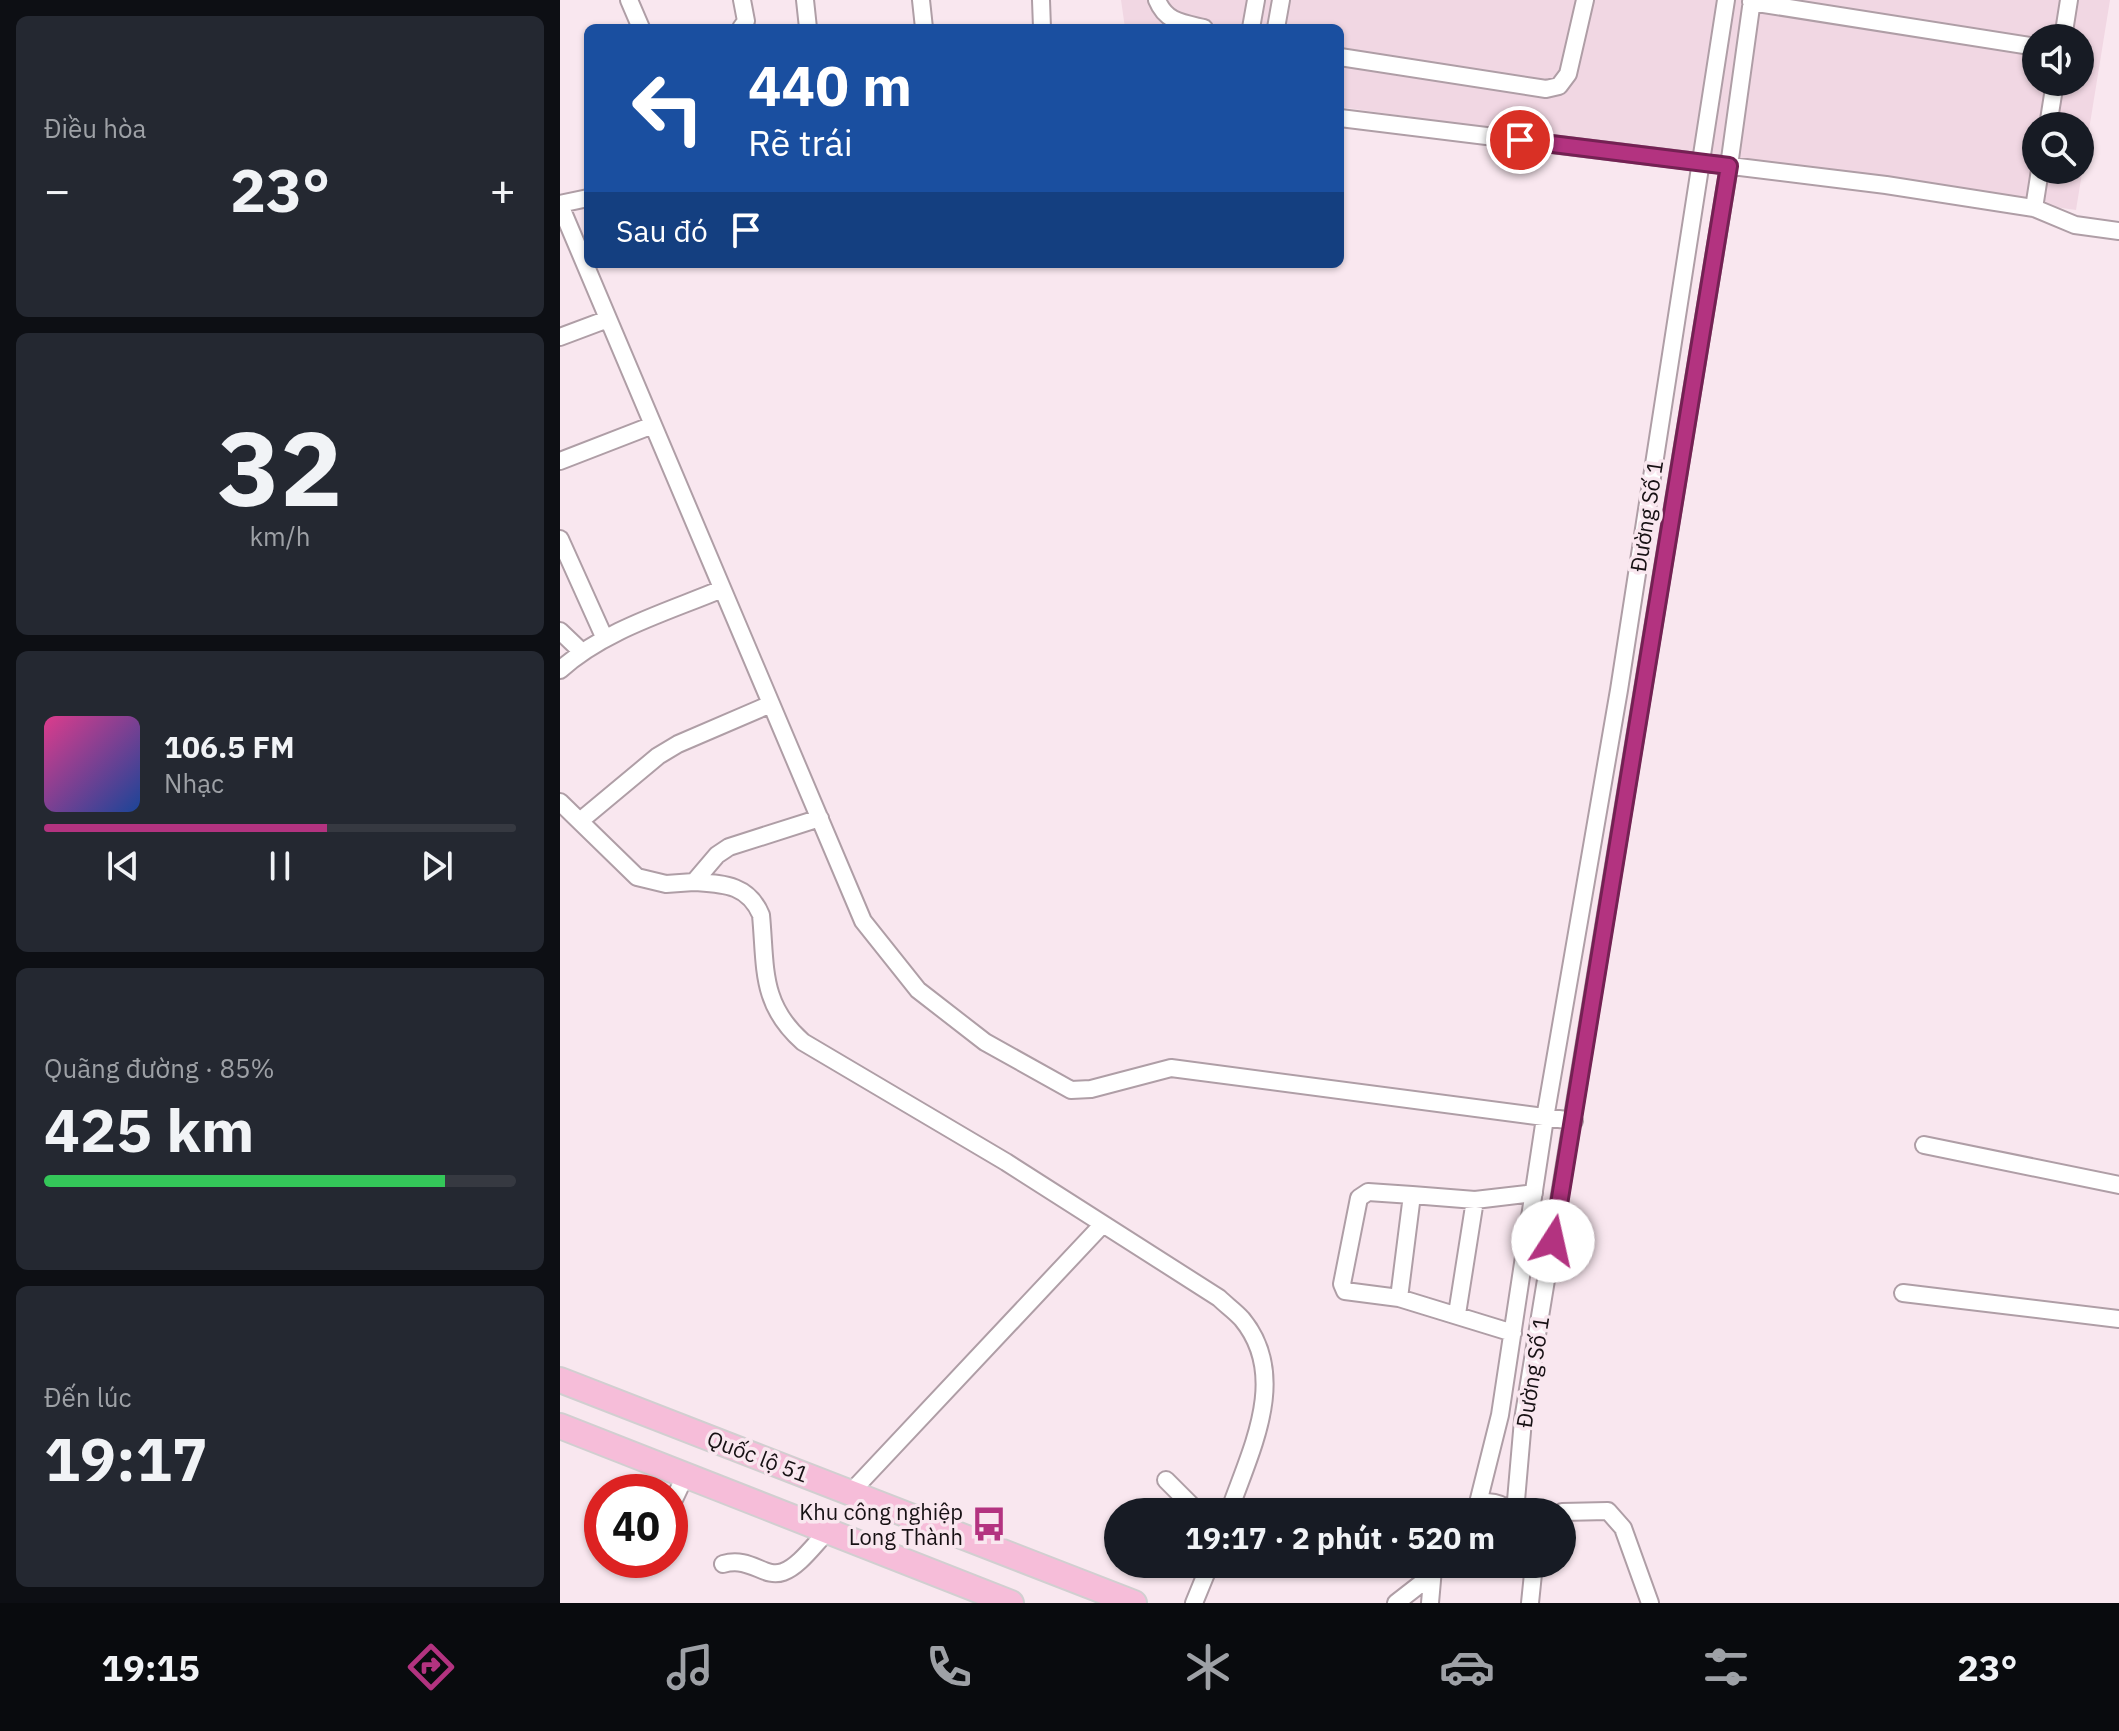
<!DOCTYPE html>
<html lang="vi">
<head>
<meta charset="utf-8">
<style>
	:root { --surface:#171b24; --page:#242831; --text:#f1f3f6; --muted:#9ea1a6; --line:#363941; --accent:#b33380 }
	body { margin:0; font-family:"IBM Plex Sans",sans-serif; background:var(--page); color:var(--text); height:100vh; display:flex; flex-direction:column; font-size:30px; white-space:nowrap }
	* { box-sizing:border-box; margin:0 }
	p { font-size:26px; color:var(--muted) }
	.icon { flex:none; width:44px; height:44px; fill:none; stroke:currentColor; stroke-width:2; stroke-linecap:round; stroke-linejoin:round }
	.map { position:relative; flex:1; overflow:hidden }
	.panel { display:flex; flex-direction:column; gap:16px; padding:16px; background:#0d0f14; width:560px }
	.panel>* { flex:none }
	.guide { position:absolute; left:24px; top:24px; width:760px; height:244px; border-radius:12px; box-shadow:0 2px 6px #0004; background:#1a4fa0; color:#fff; overflow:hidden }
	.fabs { position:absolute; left:1462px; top:24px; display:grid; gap:16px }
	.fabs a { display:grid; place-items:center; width:72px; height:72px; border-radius:50%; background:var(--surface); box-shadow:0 2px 6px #0004; font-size:40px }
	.speed { position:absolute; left:24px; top:1474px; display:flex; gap:16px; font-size:40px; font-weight:700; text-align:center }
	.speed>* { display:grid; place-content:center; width:104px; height:104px; border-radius:50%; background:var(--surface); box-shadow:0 2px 6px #0004; line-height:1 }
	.speed .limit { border:12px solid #d22; background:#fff; color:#111 }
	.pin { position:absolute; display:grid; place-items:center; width:68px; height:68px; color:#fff; margin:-34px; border:4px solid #fff; border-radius:50%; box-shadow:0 2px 8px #0007 }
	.me { position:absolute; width:88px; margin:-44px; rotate:10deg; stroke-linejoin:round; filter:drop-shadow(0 0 6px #0008) }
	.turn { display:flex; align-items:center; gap:28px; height:168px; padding:0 32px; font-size:36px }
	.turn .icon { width:104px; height:104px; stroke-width:2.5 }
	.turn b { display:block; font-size:56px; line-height:68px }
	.then { display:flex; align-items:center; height:76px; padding:0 32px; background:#0003; gap:16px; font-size:30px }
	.big { font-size:60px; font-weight:700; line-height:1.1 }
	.panel .widget { flex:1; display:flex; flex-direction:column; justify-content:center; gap:12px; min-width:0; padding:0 28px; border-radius:12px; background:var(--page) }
	.panel .dial { align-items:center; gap:0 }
	.dial b { font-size:104px; line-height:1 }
	.song { display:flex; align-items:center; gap:24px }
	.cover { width:96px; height:96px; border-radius:12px; background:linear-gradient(135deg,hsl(330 70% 55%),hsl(220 70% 35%)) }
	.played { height:8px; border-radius:4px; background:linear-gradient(90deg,var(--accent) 60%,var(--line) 60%) }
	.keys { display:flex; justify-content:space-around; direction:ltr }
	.heat { display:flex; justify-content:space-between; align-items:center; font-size:44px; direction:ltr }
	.charge { height:12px; border-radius:6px; background:linear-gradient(90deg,#34c759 85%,var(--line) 0) }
	.trip { position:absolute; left:544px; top:1498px; width:472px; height:80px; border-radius:40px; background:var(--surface); box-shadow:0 2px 6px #0004; font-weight:700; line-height:80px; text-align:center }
	.tabs { display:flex; height:128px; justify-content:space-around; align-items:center; background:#090b0e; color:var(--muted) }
	.tabs .icon { width:56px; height:56px }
	.tabs .on { color:var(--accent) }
	.tabs b { font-size:36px; color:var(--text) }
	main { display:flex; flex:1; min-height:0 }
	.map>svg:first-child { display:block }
</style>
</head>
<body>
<main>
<section class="panel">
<div class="widget"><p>Điều hòa</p>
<div class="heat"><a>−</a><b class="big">23°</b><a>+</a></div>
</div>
<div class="widget dial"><b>32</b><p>km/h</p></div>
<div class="widget">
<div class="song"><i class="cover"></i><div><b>106.5 FM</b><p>Nhạc</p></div></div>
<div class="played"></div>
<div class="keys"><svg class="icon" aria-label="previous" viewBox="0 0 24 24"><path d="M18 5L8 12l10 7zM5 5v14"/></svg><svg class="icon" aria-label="pause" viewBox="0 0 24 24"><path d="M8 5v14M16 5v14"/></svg><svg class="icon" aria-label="next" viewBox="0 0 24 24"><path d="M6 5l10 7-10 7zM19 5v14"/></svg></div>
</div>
<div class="widget"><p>Quãng đường · 85%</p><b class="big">425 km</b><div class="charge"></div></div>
<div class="widget"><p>Đến lúc</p><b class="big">19:17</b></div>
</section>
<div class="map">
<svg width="1559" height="1603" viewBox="0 0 1559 1603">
	<rect width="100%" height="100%" fill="#f9e7ef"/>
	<!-- built -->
	<path fill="#f1d7e3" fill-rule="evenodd" d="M561 0H1550L1516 210 780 107V28H565ZM1476 38H1520V82H1476ZM1476 126H1520V170H1476Z"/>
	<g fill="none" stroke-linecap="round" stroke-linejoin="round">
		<!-- minor casing -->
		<g stroke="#af9ea6" stroke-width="20">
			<path id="minor" d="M69 0 81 28
				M245 0 248 28
				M361 0 364 28
				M481 0 482 28
				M597 0C606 22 622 23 644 28
				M1191 2 1476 47
				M181 28 186 21 182 0
				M691 28 696 0
				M716 28 721 0
				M1503 38 1509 0
				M780 57 986 89 999 86 1008 74 1025 0
				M780 118 1326 185 1474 208 1515 225 1559 231
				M1488 126 1495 82
				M0 204 28 198
				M0 205 303 921 358 990 425 1042 511 1090 531 1089 611 1068 1014 1121
				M1474 208 1480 170
				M0 337 48 319
				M0 461 93 425
				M0 539 45 639
				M0 631 21 651
				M0 670C44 630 107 612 162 589
				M0 802 77 877 106 884 134 882 157 855 169 847 260 818
				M20 821 98 756 118 744 211 704
				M134 882C163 884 188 884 201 915 206 968 200 1004 243 1042L446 1162 659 1298C666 1305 675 1311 682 1319 730 1377 690 1451 669 1512
				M1364 1145 1559 1185
				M1343 1293 1559 1319
				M839 1298 785 1291 782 1284 799 1198 808 1192 852 1195
				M897 1314 915 1200
				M953 1333 839 1298 852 1195 915 1200 974 1193
				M606 1480 638 1512
				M292 1491 543 1224
				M918 1503 940 1415 985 1118 1059 690 1166 0
				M110 1508 125 1476
				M906 1512C923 1499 935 1499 953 1512
				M955 1512 963 1420 1169 166 1192 0
				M1002 1512 1048 1511 1063 1528 1090 1603
				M34 1528 42 1531
				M163 1564C191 1556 204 1579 223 1572 240 1566 256 1542 269 1530
				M634 1603 650 1564
				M836 1603 872 1575
				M870 1603 873 1569
				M970 1603 974 1564"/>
		</g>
		<!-- highway casing -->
		<g stroke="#d1cfd0" stroke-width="28">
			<path id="highway" d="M0 1380 574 1603
				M0 1426 451 1603"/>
		</g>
		<!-- minor -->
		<use href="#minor" stroke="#fff" stroke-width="16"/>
		<!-- highway -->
		<use href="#highway" stroke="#f6bdd9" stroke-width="24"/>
	</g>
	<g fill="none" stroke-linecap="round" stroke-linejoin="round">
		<!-- route casing -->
		<g stroke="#742153" stroke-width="20">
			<path id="route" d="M960 140 1169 166 993 1241"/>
		</g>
		<!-- route -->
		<use href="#route" stroke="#b33380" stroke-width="14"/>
	</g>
	<!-- icons -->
	<defs>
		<g id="bus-bare" transform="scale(2.76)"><path d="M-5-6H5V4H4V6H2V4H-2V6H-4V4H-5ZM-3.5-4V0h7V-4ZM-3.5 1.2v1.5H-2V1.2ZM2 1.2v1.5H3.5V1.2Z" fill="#b33380" stroke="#f9e7ef" stroke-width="2.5" paint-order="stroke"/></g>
	</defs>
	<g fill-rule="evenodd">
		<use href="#bus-bare" x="429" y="1524"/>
	</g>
	<g text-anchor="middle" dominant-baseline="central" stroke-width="7" stroke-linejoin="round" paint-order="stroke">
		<!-- street labels -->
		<g font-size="22" fill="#171114" stroke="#f9e7ef">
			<text transform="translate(1086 516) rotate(-81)">Đường Số 1</text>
			<text transform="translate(972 1372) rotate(-81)">Đường Số 1</text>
			<text transform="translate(198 1456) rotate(21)">Quốc lộ 51</text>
		</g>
		<!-- poi labels -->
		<g font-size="22" fill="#171114" stroke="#f9e7ef" text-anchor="end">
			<text x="403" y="1511">Khu công nghiệp<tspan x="403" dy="25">Long Thành</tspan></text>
		</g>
	</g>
</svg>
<div class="fabs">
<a><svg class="icon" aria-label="sound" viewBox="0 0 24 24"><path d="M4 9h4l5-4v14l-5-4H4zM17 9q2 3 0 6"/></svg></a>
<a><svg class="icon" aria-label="search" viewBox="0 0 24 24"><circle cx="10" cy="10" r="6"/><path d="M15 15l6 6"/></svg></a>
</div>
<div class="speed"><div class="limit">40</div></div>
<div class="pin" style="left:960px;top:140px;background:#d93025"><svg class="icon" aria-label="arrive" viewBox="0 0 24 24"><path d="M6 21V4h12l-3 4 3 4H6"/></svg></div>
<svg class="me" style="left:993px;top:1241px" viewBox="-20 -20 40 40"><circle r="19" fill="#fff"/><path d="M0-13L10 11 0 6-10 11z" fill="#b33380"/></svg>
<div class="trip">19:17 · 2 phút · 520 m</div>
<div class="guide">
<div class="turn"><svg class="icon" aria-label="left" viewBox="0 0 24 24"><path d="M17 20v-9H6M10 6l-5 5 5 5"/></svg><div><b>440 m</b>Rẽ trái</div></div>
<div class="then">Sau đó<svg class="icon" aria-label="arrive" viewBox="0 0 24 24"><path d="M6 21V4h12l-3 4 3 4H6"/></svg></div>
</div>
</div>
</main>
<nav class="tabs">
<b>19:15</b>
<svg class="icon on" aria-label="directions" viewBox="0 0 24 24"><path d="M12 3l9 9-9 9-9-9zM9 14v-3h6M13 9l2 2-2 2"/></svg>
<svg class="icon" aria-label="music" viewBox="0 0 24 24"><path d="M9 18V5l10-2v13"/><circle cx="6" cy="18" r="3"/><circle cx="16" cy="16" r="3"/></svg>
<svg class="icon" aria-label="phone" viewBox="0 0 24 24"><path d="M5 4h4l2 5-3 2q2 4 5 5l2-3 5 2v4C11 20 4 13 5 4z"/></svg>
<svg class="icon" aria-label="climate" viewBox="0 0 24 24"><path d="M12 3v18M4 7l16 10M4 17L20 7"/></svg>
<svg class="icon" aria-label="car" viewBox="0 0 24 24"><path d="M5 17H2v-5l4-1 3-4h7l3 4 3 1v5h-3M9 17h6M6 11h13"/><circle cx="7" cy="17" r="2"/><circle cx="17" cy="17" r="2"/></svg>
<svg class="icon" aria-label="filters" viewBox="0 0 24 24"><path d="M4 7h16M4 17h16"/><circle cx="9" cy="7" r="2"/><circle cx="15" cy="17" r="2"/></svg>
<b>23°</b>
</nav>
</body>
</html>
